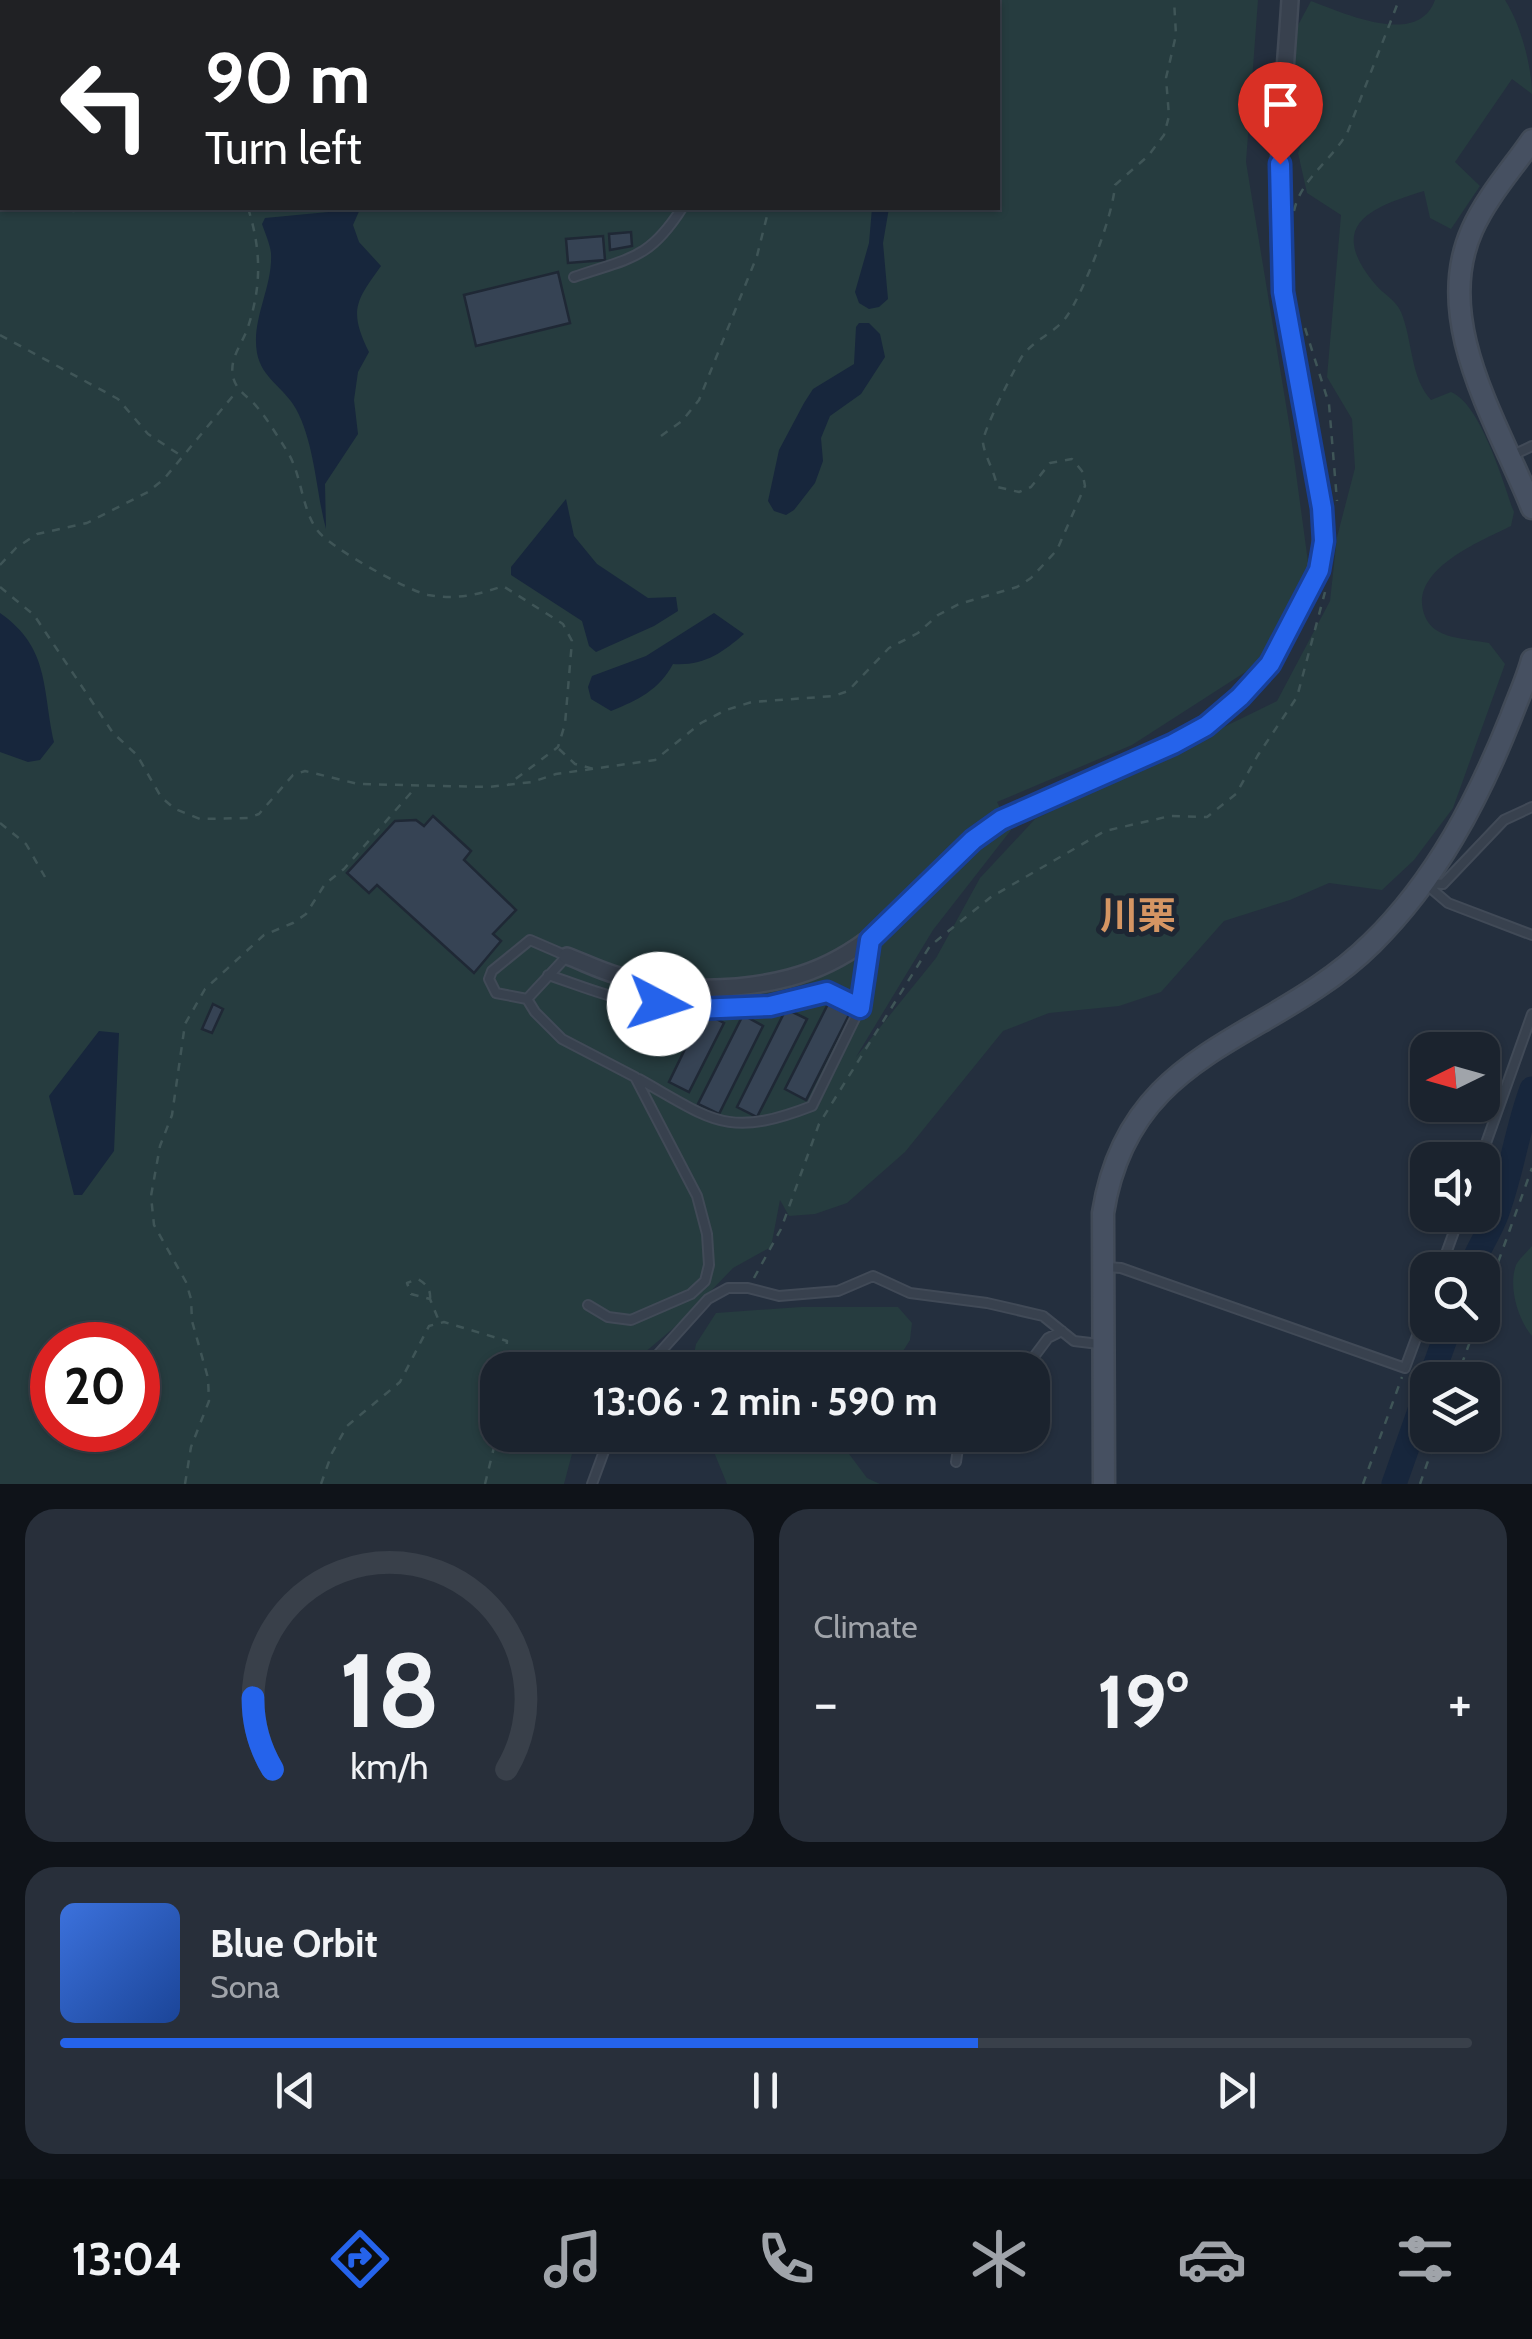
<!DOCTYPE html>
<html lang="en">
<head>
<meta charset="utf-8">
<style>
	:root { --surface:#1b232e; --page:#282f3a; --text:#f1f3f6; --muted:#a0a4aa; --line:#39404a; --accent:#2563eb }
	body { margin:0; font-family:Cabin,"Noto Sans JP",sans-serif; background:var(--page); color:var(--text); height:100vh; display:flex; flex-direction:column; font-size:38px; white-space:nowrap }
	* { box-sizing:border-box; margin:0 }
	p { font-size:32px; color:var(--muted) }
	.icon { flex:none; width:55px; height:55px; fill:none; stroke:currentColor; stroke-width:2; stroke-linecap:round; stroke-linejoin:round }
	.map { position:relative; height:1484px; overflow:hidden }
	.details { display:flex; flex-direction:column; gap:25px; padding:25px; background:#0f1319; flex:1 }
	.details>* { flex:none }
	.banner { position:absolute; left:0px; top:0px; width:1000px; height:210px; box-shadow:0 2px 8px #0004,0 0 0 2px var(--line); background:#202124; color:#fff; overflow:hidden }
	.needle { width:65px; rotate:265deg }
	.controls { position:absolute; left:1410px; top:1032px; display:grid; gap:20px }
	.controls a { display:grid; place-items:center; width:90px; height:90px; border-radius:20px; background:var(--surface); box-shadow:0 2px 8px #0004,0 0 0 2px var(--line); font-size:50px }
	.speed { position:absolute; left:30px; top:1322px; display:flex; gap:20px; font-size:50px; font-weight:700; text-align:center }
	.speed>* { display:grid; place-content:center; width:130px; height:130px; border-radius:50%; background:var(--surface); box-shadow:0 2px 8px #0004,0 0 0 2px var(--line); line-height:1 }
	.speed .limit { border:15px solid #d22; background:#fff; color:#111 }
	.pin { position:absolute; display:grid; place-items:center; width:85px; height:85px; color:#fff; margin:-102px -42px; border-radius:50% 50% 50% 0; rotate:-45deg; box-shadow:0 0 10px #0007 }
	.pin .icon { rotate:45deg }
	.me { position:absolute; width:110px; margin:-55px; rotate:95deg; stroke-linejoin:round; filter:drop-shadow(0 0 8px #0008) }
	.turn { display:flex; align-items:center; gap:35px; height:210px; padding:0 40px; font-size:45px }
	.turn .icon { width:130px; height:130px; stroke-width:2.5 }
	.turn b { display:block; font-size:70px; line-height:85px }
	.big { font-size:75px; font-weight:700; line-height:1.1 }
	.details .card { flex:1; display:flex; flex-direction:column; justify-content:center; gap:15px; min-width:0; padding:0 35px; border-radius:30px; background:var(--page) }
	.details .dial { align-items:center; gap:0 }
	.dial svg { height:260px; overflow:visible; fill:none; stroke:var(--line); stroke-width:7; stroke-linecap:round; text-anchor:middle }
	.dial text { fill:var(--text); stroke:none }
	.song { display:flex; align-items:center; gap:30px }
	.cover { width:120px; height:120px; border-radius:15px; background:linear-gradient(135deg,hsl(220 70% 55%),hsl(220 70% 35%)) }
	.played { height:10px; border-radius:5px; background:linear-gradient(90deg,var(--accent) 65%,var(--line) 65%) }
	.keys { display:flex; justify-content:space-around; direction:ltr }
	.heat { display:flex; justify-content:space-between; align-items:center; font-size:55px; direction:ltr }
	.details .tiles { flex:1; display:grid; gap:25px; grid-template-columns:1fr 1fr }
	.card:last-child { grid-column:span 2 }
	.trip { position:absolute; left:480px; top:1352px; width:570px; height:100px; border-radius:30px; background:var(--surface); box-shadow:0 2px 8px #0004,0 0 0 2px var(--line); font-weight:700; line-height:100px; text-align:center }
	.dock { display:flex; height:160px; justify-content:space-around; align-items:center; background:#0b0e12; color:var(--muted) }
	.dock .icon { width:70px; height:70px }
	.dock .current { color:var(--accent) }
	.dock b { font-size:45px; color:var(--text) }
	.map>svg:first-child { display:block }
</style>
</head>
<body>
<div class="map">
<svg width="1532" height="1484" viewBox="0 0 1532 1484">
	<rect width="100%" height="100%" fill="#242f3e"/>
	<!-- green -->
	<path fill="#263c3f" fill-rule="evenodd" d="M0 0H1258L1246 162 1290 429 1309 569 1261 662 1132 745 997 802 1011 830 933 930 856 1057 936 958 980 878 1035 819 1277 701 1330 601 1337 537 1355 468 1352 419 1327 377 1341 215 1307 193 1298 153 1309 126 1293 90 1269 79 1311 1C1344 13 1418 48 1435 0H1505C1520 23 1532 66 1532 94L1512 79 1455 162 1480 186 1451 229 1430 218 1424 191C1372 207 1325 224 1375 284 1383 294 1396 300 1401 312 1413 341 1410 377 1431 400L1451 392C1481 404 1503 482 1514 512L1511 526C1483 540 1420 565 1422 604 1423 614 1427 624 1436 630 1449 639 1474 640 1489 643L1505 664 1453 808 1414 860 1382 890 1329 883 1290 900 1224 921 1161 992 1119 1006 1049 1013 1003 1031 905 1152 847 1203 815 1214 789 1216 780 1200 771 1247 733 1268 683 1320 624 1370H498V1435H577L564 1484H0ZM2 2H998V208H2ZM52 1345H138V1430H52Z
		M1532 1246V1336C1518 1320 1508 1287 1516 1265 1519 1259 1527 1252 1532 1246Z
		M801 1307H898L912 1323 910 1340 891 1370H691L696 1344 716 1313Z
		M707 1435H835L867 1478 880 1484H727Z"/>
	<!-- water -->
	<path fill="#17263c" d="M872 208H889L883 243 888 299 879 307 869 309 859 303 855 292 869 243Z
		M360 209 353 225 359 242 381 266C355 302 349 311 369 352L358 372 354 400 358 434 325 484 326 529C316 492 315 444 296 409 284 387 262 379 257 353 251 319 273 287 271 253 270 244 265 233 262 224L265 218Z
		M859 323H869L880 334 885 357 861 394 830 416 821 438 823 461 815 483 794 510 786 515 774 511 768 501 779 450 804 403 813 389 854 364 856 327Z
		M566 499 574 536 597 564 648 598 676 597 678 611 654 626 596 652 589 646 582 621 511 575V567Z
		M0 613C50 648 42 688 54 742L40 760 28 762 0 752Z
		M714 613 744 634C722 653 704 666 673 664 659 690 638 700 611 711L591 699 588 687 592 676 646 656Z
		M99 1031 119 1033 114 1151 82 1195H74L49 1096Z"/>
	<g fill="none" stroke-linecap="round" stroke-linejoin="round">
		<!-- river -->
		<path stroke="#17263c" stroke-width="25" d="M1470 1270C1477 1250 1490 1232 1497 1212 1512 1171 1517 1129 1532 1089
			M1430 1380 1450 1325
			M1394 1484 1428 1388"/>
	</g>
	<!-- building -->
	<path fill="#364354" stroke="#1f2835" stroke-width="2.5" d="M631 232 632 246 610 250 609 234Z
		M603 236 605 260 568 263 566 239Z
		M558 272 570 323 476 346 464 295Z
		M433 816 471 851 464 860 516 910 493 934 501 941 474 973 377 885 369 893 347 873 395 821 416 820 424 826Z
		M830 1000 851 1011 806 1100 785 1089Z
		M213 1004 223 1009 212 1033 202 1029Z
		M786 1009 807 1019 757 1117 737 1107Z
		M703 1012 724 1023 689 1092 669 1082Z
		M743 1015 763 1026 719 1114 698 1104Z"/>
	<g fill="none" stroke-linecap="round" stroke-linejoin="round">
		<!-- lane casing -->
		<g stroke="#414a57" stroke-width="12">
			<path id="lane" d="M565 0 566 2
				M574 277C629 258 649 260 682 208
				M1511 456 1532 446
				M1428 883 1443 884 1504 820 1532 807
				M1427 885 1448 903 1532 935
				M530 940 567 956 527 999 496 993 489 979 492 971Z
				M548 975C573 983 597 993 622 999 689 1014 761 1012 827 992L860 1008
				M527 999 535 1012 562 1039 635 1077 697 1196 707 1234 709 1265 705 1281 691 1294 631 1320 608 1317 588 1305
				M639 1079C712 1120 727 1139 812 1106L860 1008 871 941
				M1480 1160 1532 1014
				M1106 1267 1121 1268 1405 1368 1428 1306
				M1440 1270 1460 1215
				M644 1370 708 1299 728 1288H748L779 1296 838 1291 873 1276 910 1293 987 1303 1043 1316 1074 1341 1099 1344
				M1024 1370 1048 1338 1062 1331
				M956 1462 958 1448 969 1435
				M592 1484 610 1435"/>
		</g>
		<!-- street casing -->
		<g stroke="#414a57" stroke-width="20">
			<path id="street" d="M567 956C583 962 599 970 616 975 669 992 735 992 789 978 852 962 892 921 936 877 950 863 964 846 980 835 1072 771 1204 761 1271 663 1279 651 1285 636 1292 623 1315 581 1325 557 1322 508 1309 436 1292 363 1283 290 1272 194 1284 96 1290 0"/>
		</g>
		<!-- secondary casing -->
		<g stroke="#414a57" stroke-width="25">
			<path id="secondary" d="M1532 140C1512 169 1486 198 1472 230 1431 322 1499 424 1532 508
				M1104 1484 1103 1213C1129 1046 1271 1043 1372 943 1436 880 1478 800 1511 717 1518 698 1527 679 1532 660"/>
		</g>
		<!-- path -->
		<path stroke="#3f5557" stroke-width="2.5" stroke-dasharray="8 8" stroke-linecap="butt" d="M834 2V0
			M0 177H2
			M68 208 73 211 92 208
			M248 208C261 249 262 285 248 327 242 345 229 358 233 377 237 392 248 396 257 407 268 420 278 437 287 451 302 475 301 507 317 530 329 547 406 590 428 595 455 600 478 595 503 586L563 624 572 641 565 724 558 747 509 784
			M1294 211C1301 178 1333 160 1348 131L1399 0
			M1305 328 1329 404 1337 501
			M0 335 118 399 148 434 180 455
			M661 436 682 421 699 400 757 256 769 208
			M0 565 16 548 37 534 87 523 148 492 164 479 237 391
			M0 587 34 615 113 733 137 755 161 797 175 809 200 819 248 818 259 814 293 775 305 771 358 784 489 787 532 782 556 774 655 760 701 723 726 710 752 702 834 696 848 691 889 648 918 633 938 615 959 604 1017 587 1031 578 1057 550 1085 486 1082 471 1072 459 1050 463 1031 487 1019 492 997 487C995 472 985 457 983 443 982 432 1014 370 1021 358 1032 340 1056 333 1067 316 1085 289 1113 216 1115 185L1148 156 1164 135 1169 116 1166 78 1176 35 1174 0
			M559 749 575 764 594 769
			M0 823 26 844 45 877
			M754 1278 781 1229 819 1124 930 946 991 897 1105 831 1170 816 1207 817 1236 794 1258 755 1297 697 1325 592
			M430 1299C431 1289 426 1284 418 1279L407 1283 411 1294 430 1299 439 1321
			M1482 1307 1532 1168
			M1456 1380 1476 1325
			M185 1484 191 1447 209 1401 208 1378 192 1321 191 1299 186 1282 154 1225 151 1196 160 1146 172 1115 185 1024 205 989 264 935 293 923 306 914 325 884 344 869 416 787
			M321 1484 332 1453 347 1426 400 1382 429 1326 444 1322 507 1341 504 1370
			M485 1484 498 1431
			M1363 1484 1402 1377
			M1420 1484 1437 1435"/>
		<!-- lane -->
		<use href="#lane" stroke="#38414e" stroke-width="8"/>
		<!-- street -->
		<use href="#street" stroke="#38414e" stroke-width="15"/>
		<!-- secondary -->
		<use href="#secondary" stroke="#465061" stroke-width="20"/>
	</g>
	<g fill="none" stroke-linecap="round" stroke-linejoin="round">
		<!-- route casing -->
		<g stroke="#184099" stroke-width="25">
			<path id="route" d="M659 1004 695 1009 770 1006 827 992 860 1008 870 940 973 840 1001 820 1173 744 1206 726 1240 697 1270 664 1319 570 1324 541 1322 508 1283 292 1280 164"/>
		</g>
		<!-- route -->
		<use href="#route" stroke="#2563eb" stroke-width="18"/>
	</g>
	<g text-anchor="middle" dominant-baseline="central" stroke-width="10" stroke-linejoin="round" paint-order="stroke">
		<!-- quarter labels -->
		<g font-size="38" font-weight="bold" fill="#d59563" stroke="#1d2633">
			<text x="1138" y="915">川栗</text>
		</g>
	</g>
</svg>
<div class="controls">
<a><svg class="needle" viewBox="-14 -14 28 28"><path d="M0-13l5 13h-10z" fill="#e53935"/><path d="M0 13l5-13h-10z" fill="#a0a4aa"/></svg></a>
<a><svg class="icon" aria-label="sound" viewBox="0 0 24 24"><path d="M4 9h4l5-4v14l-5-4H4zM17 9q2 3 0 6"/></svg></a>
<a><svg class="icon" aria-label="search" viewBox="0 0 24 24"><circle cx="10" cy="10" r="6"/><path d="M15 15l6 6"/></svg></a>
<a><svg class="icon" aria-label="layers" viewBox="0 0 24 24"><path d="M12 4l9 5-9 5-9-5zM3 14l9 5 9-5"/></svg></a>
</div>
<div class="speed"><div class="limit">20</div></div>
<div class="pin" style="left:1280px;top:164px;background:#d93025"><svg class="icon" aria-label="arrive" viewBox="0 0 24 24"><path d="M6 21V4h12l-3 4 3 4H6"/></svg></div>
<svg class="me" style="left:659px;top:1004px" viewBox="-20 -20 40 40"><circle r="19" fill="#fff"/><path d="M0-13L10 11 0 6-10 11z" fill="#2563eb"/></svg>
<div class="trip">13:06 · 2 min · 590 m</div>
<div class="banner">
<div class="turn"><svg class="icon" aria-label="left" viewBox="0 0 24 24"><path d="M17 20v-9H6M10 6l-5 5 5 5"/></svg><div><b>90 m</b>Turn left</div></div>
</div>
</div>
<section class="details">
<div class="tiles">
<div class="card dial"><svg viewBox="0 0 100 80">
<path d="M14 69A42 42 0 1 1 86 69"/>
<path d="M14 69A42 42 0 0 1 8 47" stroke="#2563eb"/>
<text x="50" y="56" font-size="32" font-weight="700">18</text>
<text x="50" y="72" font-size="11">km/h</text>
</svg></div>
<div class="card"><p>Climate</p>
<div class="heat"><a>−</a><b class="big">19°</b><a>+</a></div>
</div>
<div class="card">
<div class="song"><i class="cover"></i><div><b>Blue Orbit</b><p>Sona</p></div></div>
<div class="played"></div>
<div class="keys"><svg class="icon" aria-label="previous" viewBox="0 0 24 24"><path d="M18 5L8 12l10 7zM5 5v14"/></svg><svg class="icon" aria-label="pause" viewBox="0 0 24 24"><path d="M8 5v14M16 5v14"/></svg><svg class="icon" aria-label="next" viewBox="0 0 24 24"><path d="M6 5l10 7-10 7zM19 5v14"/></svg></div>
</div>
</div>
</section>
<nav class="dock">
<b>13:04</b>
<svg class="icon current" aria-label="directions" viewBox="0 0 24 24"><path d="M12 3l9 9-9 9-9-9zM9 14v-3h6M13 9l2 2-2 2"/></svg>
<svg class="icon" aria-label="music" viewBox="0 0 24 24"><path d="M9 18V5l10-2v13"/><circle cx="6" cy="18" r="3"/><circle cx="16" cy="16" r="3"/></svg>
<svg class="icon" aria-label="phone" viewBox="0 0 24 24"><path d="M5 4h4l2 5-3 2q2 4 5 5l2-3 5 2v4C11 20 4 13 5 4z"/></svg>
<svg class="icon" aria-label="climate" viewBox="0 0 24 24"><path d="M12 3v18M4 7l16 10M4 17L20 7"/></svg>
<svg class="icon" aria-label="car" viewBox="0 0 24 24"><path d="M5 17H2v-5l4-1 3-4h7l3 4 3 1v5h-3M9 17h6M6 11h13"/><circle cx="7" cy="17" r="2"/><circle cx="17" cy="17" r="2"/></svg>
<svg class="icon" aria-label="filters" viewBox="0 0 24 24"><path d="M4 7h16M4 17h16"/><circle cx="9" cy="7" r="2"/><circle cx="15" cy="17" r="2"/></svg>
</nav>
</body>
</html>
